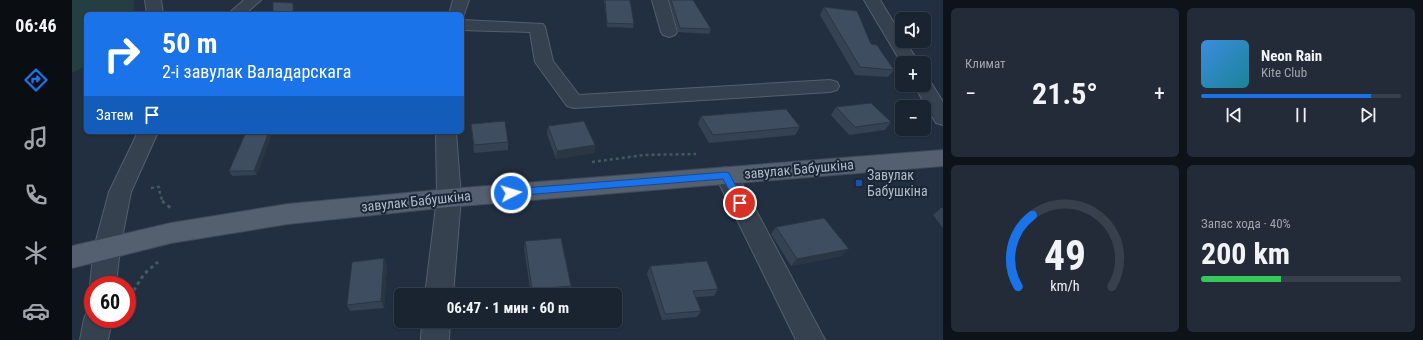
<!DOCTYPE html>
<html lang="ru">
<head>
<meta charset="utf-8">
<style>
	:root { --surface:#1a2330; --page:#232b38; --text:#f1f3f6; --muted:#9fa4ab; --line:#38404c; --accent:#1a73e8 }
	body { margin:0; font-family:"Roboto Condensed",sans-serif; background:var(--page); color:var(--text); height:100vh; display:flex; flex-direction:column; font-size:15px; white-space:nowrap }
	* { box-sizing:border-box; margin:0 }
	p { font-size:13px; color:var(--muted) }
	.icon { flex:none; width:22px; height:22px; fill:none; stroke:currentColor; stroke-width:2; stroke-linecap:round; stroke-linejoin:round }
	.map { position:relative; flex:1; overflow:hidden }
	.side { display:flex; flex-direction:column; gap:8px; padding:8px; background:#0e131a; width:480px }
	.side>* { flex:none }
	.top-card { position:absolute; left:12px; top:12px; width:380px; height:122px; border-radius:6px; box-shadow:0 1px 3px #0004,0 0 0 1px var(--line); background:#1a73e8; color:#fff; overflow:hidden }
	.buttons { position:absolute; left:823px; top:12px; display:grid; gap:8px }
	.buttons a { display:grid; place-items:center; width:36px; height:36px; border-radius:6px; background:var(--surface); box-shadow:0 1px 3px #0004,0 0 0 1px var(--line); font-size:20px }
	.speed { position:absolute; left:12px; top:276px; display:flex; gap:8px; font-size:20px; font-weight:700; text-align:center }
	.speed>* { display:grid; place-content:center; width:52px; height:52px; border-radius:50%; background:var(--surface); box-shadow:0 1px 3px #0004,0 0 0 1px var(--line); line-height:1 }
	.speed .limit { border:6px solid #d22; background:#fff; color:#111 }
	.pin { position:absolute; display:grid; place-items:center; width:34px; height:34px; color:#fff; margin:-17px; border:2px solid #fff; border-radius:50%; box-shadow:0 1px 4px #0007 }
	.me { position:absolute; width:44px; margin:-22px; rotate:85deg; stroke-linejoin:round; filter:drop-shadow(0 0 3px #0008) }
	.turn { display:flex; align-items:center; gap:14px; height:84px; padding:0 12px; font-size:18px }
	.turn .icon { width:52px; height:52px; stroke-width:2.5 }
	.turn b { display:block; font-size:28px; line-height:34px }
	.then { display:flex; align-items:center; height:38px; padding:0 12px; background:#0003; gap:8px; font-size:15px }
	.big { font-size:30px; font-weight:700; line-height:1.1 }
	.side .widget { flex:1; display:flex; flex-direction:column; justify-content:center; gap:6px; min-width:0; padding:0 14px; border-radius:6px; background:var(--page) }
	.side .dial { align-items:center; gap:0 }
	.dial svg { height:104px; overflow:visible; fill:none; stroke:var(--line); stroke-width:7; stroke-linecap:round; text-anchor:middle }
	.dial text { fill:var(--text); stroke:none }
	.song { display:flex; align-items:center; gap:12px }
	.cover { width:48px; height:48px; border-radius:6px; background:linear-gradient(135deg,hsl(210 70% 55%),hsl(190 70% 35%)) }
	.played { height:4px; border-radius:2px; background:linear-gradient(90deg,var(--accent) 85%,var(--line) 85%) }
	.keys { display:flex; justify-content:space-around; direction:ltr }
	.heat { display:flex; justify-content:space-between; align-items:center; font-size:22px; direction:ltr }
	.charge { height:6px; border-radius:3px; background:linear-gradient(90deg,#34c759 40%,var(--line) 0) }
	.side .tiles { flex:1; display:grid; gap:8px; grid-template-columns:repeat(2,1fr) }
	.trip { position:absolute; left:322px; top:288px; width:228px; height:40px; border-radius:6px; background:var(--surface); box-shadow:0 1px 3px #0004,0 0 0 1px var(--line); font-weight:700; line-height:40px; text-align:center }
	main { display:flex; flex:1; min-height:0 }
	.dock { display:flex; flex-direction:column; width:72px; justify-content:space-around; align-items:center; background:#0a0e13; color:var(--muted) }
	.dock .icon { width:28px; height:28px }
	.dock .active { color:var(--accent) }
	.dock b { font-size:18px; color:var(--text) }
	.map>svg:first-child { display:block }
</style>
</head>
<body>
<main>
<nav class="dock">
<b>06:46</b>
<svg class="icon active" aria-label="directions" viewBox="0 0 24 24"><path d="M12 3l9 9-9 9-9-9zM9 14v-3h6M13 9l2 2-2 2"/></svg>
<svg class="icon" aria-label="music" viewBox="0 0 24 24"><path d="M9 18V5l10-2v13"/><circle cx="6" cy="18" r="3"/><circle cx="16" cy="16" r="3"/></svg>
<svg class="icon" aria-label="phone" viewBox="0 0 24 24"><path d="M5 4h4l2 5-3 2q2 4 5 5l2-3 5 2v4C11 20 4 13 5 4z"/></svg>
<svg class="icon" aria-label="climate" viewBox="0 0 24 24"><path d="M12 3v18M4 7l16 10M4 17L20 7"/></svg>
<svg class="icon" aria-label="car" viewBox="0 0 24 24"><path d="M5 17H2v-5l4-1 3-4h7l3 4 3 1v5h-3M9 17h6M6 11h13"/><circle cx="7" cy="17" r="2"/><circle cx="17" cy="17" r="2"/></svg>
</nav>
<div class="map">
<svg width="871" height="340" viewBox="0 0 871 340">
	<rect width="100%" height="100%" fill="#222f40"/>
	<!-- green -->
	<path fill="#243e41" d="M0 0H62L61 14H14V66L0 73Z"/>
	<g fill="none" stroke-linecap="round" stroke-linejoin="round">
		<!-- minor casing -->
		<g stroke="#545f6e" stroke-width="2">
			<path id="minor" d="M73 0H89L91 14H75Z
				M172 0H189L173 14H156Z
				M381 0H397L391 17 390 14H377Z
				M580 0H596L605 32 603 35 597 37 591 35 589 32Z
				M792 0H808L830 36V41H833L847 63 830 64Z
				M390 20 471 24 473 27 481 61 507 95 758 80 765 82 767 86 765 90 758 92 502 108 495 106 463 62 458 32 390 30Z
				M852 79 858 81 871 102V125L864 123 842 85H852Z
				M66 132H86L59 192 48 248 44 285H21V292L18 285 22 248 37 192Z
				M364 132H384L389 198 381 295H353L365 198Z
				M654 167 662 169 753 340H724L643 175 646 169Z
				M21 308V319H40L36 340H8L12 319 16 310Z
				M350 321H378L377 340H349Z"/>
		</g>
		<!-- major casing -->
		<g stroke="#3f4a59" stroke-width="2">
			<path id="major" d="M871 150V166L377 207 216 224 99 243 0 268V246L99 223 216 204 377 189Z"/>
		</g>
		<!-- path-far1 -->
		<path stroke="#425b5e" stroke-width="2.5" stroke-dasharray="3 3" stroke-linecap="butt" d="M520 162 572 155 624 154
			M79 188 87 187 88 194 91 202"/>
		<!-- path -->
		<path stroke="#425b5e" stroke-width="3" stroke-dasharray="3.5 3.5" stroke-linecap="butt" d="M90 201 100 209
			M55 293 62 290 72 274 86 262"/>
		<!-- minor -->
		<use href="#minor" fill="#364150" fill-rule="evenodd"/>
		<!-- major -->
		<use href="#major" fill="#546070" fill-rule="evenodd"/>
	</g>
	<!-- wall -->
	<path fill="#354253" d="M532 0H558L562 24 561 28 535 27Z
		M597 0H621L639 29 637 34 606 32Z
		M752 7 799 44 822 70 816 77 783 75 748 15Z
		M764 107 819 122 813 130 777 135 759 115Z
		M629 116 728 127 723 135 637 143 626 124Z
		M399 124 436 142V150L402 153Z
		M476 126 523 145 522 153 484 159 475 134Z
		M174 132 185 175 160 176 157 171Z
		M869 208H871V228L861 215Z
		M704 227 770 256 719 266 699 234Z
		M453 241 499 286 498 293 474 295H459L452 248Z
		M315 266 312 308 278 311 275 305Z
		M578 266 646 289 642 296 624 297 629 311 625 317 590 320 575 274Z"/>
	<!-- shaded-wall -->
	<path fill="#2b3643" d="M221 3 222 7V14H221Z
		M197 132H201L185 175 182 171Z
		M523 145 522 153 484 159 485 151Z
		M777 249 770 256 719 266 725 259Z
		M312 258 315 266 312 308 309 301Z"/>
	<!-- building -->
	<path fill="#3e4d60" stroke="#2b3643" d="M533 0H558L562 24 535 23Z
		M599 0H621L639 29 608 28Z
		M201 2 221 3V14H201Z
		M752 7 785 11 799 44 805 45 822 70 788 67Z
		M799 103 819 122 783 127 764 107Z
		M714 109 728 127 641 135 629 116Z
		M433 121 436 142 402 145 399 124Z
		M512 121 523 145 485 151 476 126Z
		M174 132H197L182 171H157Z
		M752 218 777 249 725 259 704 227Z
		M489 238 499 286 460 289 453 241Z
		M312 258 309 301 275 305 280 262Z
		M635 261 646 289 621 291 629 311 593 314 578 266Z"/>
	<!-- route -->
	<path fill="#1a73e8" stroke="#114b97" d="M654 172 657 173 673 203 672 205H665L651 179 439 196 436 195 434 193 436 190 439 189Z"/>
	<!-- markers -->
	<rect fill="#1a4fb4" stroke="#1b2635" stroke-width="1.5" x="783" y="179" width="8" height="8" rx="2"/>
	<g text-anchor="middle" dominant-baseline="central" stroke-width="4" stroke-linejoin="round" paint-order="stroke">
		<!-- street labels -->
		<g font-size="14" fill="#b2bccb" stroke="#1b2635">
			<text transform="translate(727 169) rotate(-5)">завулак Бабушкіна</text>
			<text transform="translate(344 201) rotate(-6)">завулак Бабушкіна</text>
		</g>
		<!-- poi labels -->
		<g font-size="14" fill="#b2bccb" stroke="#1b2635" text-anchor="start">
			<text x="795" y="175">Завулак<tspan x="795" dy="16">Бабушкіна</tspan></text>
		</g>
	</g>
</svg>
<div class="buttons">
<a><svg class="icon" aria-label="sound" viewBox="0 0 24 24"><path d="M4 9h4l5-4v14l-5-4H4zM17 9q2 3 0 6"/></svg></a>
<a>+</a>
<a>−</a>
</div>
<div class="speed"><div class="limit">60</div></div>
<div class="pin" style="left:668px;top:203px;background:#d93025"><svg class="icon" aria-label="arrive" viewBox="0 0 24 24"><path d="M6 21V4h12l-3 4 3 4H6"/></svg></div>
<svg class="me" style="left:439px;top:193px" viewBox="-20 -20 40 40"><circle r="17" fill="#1a73e8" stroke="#fff" stroke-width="3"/><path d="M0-11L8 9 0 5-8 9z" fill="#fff"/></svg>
<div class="trip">06:47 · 1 мин · 60 m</div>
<div class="top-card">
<div class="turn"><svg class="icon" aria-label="right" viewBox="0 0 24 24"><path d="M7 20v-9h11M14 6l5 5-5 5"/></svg><div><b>50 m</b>2-і завулак Валадарскага</div></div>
<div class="then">Затем<svg class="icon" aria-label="arrive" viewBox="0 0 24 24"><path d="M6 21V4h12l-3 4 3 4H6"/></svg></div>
</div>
</div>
<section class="side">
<div class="tiles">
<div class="widget"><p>Климат</p>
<div class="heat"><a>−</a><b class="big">21.5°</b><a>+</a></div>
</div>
<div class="widget">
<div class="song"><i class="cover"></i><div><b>Neon Rain</b><p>Kite Club</p></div></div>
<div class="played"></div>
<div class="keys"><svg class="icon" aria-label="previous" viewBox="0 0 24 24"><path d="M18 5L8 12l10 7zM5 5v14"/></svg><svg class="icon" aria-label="pause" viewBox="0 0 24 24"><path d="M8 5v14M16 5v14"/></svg><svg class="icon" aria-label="next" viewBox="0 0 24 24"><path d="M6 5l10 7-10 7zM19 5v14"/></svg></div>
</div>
<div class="widget dial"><svg viewBox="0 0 100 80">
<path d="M14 69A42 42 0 1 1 86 69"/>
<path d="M14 69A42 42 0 0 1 25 14" stroke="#1a73e8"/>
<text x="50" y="56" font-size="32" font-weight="700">49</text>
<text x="50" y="72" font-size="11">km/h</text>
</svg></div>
<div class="widget"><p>Запас хода · 40%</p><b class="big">200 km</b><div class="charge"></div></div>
</div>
</section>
</main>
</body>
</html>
